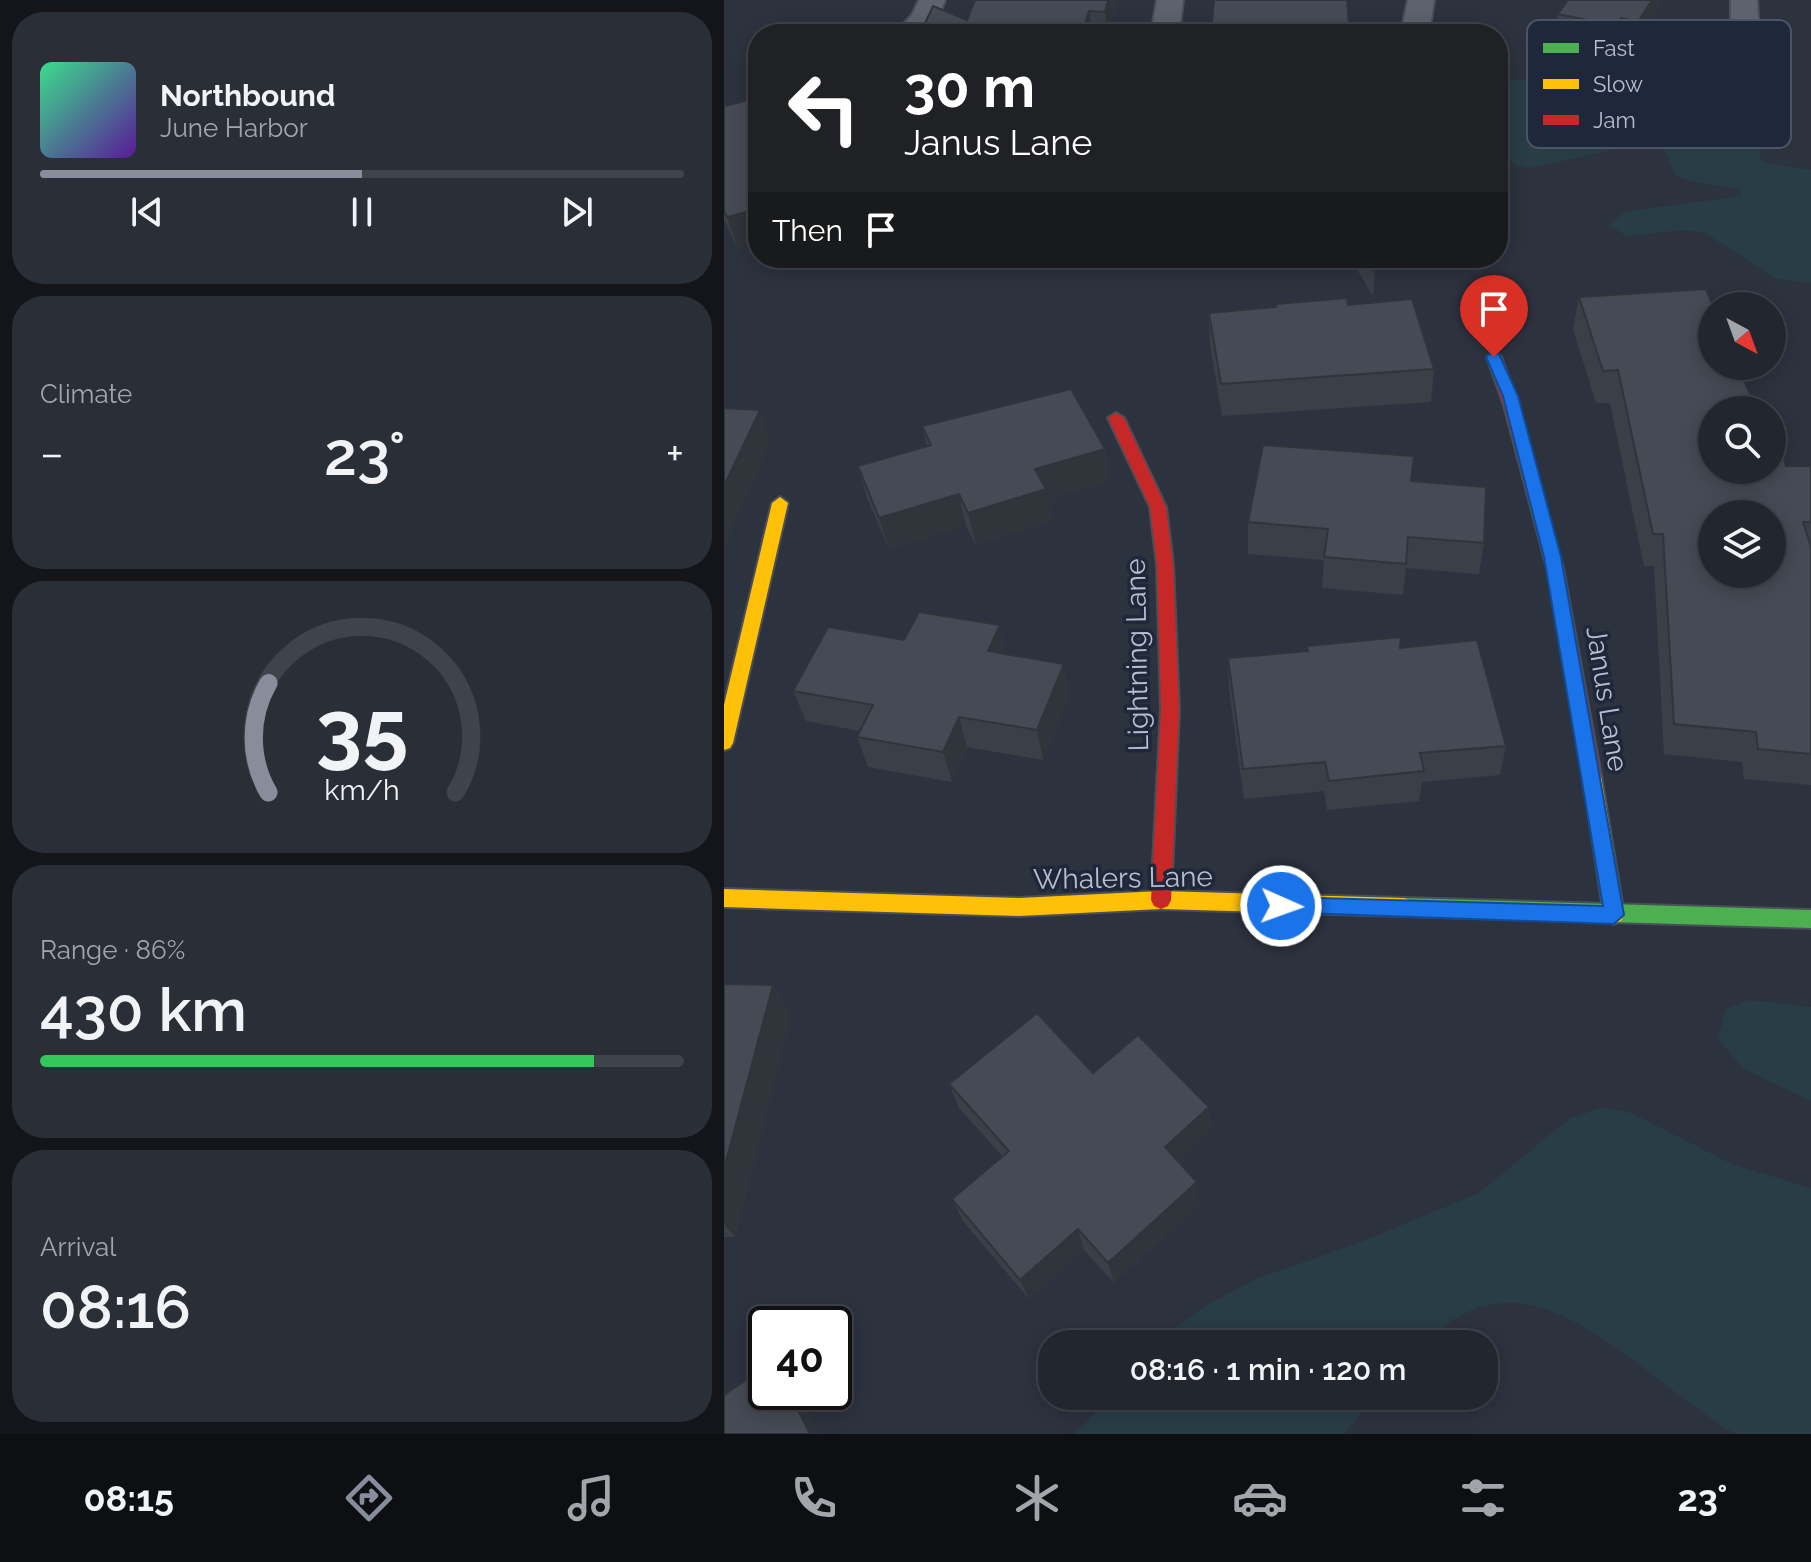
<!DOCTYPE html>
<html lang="en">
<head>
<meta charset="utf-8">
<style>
	:root { --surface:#22262f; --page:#2a2e37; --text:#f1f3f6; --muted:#a2a5aa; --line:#3f434b; --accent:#888d9c }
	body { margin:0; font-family:Raleway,sans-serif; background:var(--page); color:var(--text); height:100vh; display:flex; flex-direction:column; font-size:30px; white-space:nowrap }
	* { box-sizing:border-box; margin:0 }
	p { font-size:26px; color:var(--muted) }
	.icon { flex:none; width:44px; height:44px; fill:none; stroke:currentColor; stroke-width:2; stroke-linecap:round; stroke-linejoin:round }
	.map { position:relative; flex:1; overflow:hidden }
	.panel { display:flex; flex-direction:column; gap:12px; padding:12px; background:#13151a; width:724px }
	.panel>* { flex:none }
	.guide { position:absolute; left:24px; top:24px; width:760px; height:244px; border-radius:32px; box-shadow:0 4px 20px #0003,0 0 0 2px var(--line); background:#202124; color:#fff; overflow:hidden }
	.needle { width:52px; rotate:139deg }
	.buttons { position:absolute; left:974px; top:292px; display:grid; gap:16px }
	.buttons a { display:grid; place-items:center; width:88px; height:88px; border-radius:50%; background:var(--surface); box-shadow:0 4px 20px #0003,0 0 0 2px var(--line); font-size:40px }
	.speed { position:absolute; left:24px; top:1306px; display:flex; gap:16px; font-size:40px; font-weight:700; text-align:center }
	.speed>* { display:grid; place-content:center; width:104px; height:104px; border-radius:50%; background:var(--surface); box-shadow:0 4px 20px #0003,0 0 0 2px var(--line); line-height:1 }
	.speed .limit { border:4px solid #111; border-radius:12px; background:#fff; color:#111 }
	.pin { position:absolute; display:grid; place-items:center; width:68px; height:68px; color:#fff; margin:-82px -34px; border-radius:50% 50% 50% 0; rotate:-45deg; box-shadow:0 0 8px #0007 }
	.pin .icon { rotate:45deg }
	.me { position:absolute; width:88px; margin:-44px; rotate:92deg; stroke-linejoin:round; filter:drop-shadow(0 0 6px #0008) }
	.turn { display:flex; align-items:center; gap:28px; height:168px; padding:0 24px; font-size:36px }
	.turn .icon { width:104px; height:104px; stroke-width:2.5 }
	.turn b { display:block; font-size:56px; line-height:68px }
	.then { display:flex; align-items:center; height:76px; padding:0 24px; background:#0003; gap:16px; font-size:30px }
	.big { font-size:60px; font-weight:600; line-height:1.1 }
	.panel .card { flex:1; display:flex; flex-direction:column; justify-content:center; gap:12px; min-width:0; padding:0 28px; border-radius:32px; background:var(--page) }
	.panel .dial { align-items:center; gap:0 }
	.dial svg { height:208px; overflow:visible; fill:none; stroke:var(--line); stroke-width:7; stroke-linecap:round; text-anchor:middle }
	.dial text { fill:var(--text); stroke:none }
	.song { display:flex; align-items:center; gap:24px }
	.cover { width:96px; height:96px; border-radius:12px; background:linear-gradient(135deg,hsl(150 70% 55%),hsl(270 70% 35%)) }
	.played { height:8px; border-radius:4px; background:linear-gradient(90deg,var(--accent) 50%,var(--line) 50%) }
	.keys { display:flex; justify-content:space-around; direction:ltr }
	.heat { display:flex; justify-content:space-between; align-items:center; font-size:44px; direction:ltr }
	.charge { height:12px; border-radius:6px; background:linear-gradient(90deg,#34c759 86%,var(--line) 0) }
	.trip { position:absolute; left:314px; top:1330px; width:460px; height:80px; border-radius:32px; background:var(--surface); box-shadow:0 4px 20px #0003,0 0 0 2px var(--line); font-weight:600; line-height:80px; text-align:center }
	.tab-bar { display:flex; height:128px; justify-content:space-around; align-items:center; background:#0e0f13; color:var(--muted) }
	.tab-bar .icon { width:56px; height:56px }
	.tab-bar .on { color:var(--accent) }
	.tab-bar b { font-size:36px; color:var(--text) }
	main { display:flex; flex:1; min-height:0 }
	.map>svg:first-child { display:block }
</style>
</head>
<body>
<main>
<section class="panel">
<div class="card">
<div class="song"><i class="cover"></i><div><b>Northbound</b><p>June Harbor</p></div></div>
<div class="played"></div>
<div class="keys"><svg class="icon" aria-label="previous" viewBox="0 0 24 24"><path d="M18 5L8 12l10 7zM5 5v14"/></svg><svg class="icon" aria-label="pause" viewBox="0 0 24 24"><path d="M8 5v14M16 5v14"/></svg><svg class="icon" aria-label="next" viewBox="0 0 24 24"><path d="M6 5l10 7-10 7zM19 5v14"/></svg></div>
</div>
<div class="card"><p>Climate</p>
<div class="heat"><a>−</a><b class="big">23°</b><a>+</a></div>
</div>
<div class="card dial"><svg viewBox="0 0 100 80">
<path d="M14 69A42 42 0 1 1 86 69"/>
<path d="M14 69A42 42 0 0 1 14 27" stroke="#888d9c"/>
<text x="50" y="56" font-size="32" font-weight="700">35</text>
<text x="50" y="72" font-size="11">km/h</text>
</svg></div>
<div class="card"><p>Range · 86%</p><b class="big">430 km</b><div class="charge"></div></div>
<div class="card"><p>Arrival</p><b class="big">08:16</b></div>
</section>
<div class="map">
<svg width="1087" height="1434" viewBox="0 0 1087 1434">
	<rect width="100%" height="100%" fill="#2d323f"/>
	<!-- green -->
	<path fill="#293d46" d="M924 76C970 81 1031 86 1068 117L1052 135 1038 145 1035 156 1040 162 1087 170V283L1053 279 981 233 959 230 903 236 885 226 898 214 914 210 1018 196 1015 190C1000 186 965 183 954 176 943 168 949 152 933 148 904 141 838 163 804 168L792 166 774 148V81Z
		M1024 1000 1087 1007V1101L1020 1069 994 1039 1002 1009Z
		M879 1107 907 1113 1010 1165 1087 1188V1434C1067 1434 1031 1434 1013 1434 1000 1430 984 1415 972 1407 891 1352 796 1244 701 1344H430L484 1304 534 1278 632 1244 755 1193 845 1119Z
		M386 1396H652L620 1434H351Z"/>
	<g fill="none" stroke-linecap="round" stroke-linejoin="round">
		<!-- street casing -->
		<g stroke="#4a4e57" stroke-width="4">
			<path id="street" d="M195 0H221L214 18 200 34H170L188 15Z
				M433 0H459L455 34H427Z
				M684 0H710L705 34H677Z
				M1007 0H1033L1035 33 1031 39H1011L1007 33Z"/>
		</g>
		<!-- fast casing -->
		<g stroke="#4a4e57" stroke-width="4">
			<path id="fast" d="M680 898 1087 910V928L680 916 673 913 670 907 673 901Z"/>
		</g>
		<!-- slow casing -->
		<g stroke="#4a4e57" stroke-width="4">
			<path id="slow" d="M56 497 64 503 9 743 6 748 0 750V705L48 503Z
				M868 768 875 771 877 776 900 915 897 921 890 924 883 921 880 915 859 776 861 771Z
				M0 889 295 898 437 891 680 898 687 901 690 907 687 913 680 916 437 909 295 916 0 907Z"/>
		</g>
		<!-- jam casing -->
		<g stroke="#4a4e57" stroke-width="4">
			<path id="jam" d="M770 352 777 357 794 405 839 568 877 776 875 781H861L859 776 823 568 780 405 763 357Z
				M392 413 400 418 442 507 449 565 455 709 447 900 444 906 437 909 430 906 427 900 437 709 433 565 426 507 384 418Z"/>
		</g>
		<!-- street -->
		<use href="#street" fill="#5e626c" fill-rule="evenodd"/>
		<!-- fast -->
		<use href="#fast" fill="#4caf50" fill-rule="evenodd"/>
		<!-- slow -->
		<use href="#slow" fill="#ffc107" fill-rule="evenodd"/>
		<!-- jam -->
		<use href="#jam" fill="#c62828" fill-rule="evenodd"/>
	</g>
	<!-- wall -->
	<path fill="#3b4048" d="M251 0H393L385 34H196L243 20Z
		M934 11 908 52 891 49 886 57 829 45 834 14Z
		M34 98V244L14 249 0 220V106Z
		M626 258H649L651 273 649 296Z
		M855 297 988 410 1062 466H1087V785L1020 779 1018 762 940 754 930 566H920L886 403H872L849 329Z
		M552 304 624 305 710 369 707 402 498 416 486 345 485 313 552 307Z
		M198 426 381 449 385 481 324 499 328 521 252 545 242 526 165 549 143 498 134 466 203 446Z
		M687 481 760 543 755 574 682 568 679 595 598 588 600 560 524 554V522Z
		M180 640 282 654 340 664 345 695 319 760 243 747 228 782 144 767 133 737 136 731 82 721 69 691Z
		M583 646 676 648 782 746 776 775 698 782 695 801 603 810 600 791 520 799 505 689 504 658 583 651Z
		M0 984 49 985 67 1016 11 1237H0Z
		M369 1073 485 1107 487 1130 454 1161 476 1204 390 1283 360 1250 305 1299 239 1221 228 1199 278 1156 235 1108 225 1084Z"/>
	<!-- shaded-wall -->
	<path fill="#30343b" d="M384 0H393L385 34H383L381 12Z
		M928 0H937L934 11 908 52 914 22Z
		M365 11 368 34H358Z
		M897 18 891 49 886 57 892 26Z
		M34 209V244L14 249 3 217Z
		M36 410 47 442 0 547V486Z
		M381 449 385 481 324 499 328 521 252 545 244 513 311 469Z
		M235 494 242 526 165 549 155 518Z
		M276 625 282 656 264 651Z
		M340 664 345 695 319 760 313 730Z
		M235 717 243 747 228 782 219 752Z
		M49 985 67 1016 11 1237 0 1224V1169Z
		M485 1107 487 1130 444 1170 441 1147Z
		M473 1182 476 1204 390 1283 384 1263Z
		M354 1229 360 1250 305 1299 296 1280Z
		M65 1392H74L95 1434H86Z"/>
	<!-- building -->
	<path fill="#454a54" stroke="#30343b" stroke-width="2" fill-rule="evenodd" d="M251 0H384L381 12 365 11 358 34H196L209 6 243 20Z
		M490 0H623L626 34H487Z
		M844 0H928L914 22 897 18 892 26 834 14Z
		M34 98V209L3 217 0 211V106Z
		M642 258H649L651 273Z
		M982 289 989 306H988V366H1014L1033 410H988V470H1048V440H1054L1062 466H1087V522H1079L1087 547V754L1034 749 1032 732 950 724 939 534H929L894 370 879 371 855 297ZM988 514H1048V574H988Z
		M623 298 624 305 688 299 710 369 497 384 485 313 552 307V304Z
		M347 389 381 449 311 469 322 489 244 513 235 494 155 518 134 466 207 445 198 426Z
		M0 408 36 410 0 486Z
		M539 445 690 456 687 481 762 487 760 543 684 537 682 564 600 557 604 529 524 522Z
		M195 612 276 625 264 651 340 664 313 730 235 717 219 752 133 737 149 705 69 691 104 627 180 640Z
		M677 637 676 648 753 640 782 746 696 753 700 771 605 781 601 762 519 769 504 658 584 651 583 646Z
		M0 984 49 985 0 1169Z
		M313 1013 369 1073 414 1035 485 1107 441 1147 473 1182 384 1263 354 1229 296 1280 228 1199 285 1151 225 1084Z
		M42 1366V1392H65L86 1434H0V1395Z"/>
	<!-- route -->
	<path fill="#1a73e8" stroke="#114b97" stroke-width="2" d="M765 354H775L794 396 837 557 900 915 890 924 550 912 547 906 557 897 879 906 820 557 779 396 762 357Z"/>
	<g text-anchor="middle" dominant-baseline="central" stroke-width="7" stroke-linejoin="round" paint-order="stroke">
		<!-- street labels -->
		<g font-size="28" fill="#b9bece" stroke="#1f273b">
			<text transform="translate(413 655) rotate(-91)">Lightning Lane</text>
			<text transform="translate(883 699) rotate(81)">Janus Lane</text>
			<text transform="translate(399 878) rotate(-1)">Whalers Lane</text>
		</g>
	</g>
	<!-- legend -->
	<rect x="803" y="20" width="264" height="128" rx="12" fill="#1f273b" stroke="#4d5467" stroke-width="2"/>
	<rect x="819" y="43" width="36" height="10" fill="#4caf50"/>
	<rect x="819" y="79" width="36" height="10" fill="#ffc107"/>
	<rect x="819" y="115" width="36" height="10" fill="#c62828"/>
	<g font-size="22" fill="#b9bece">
		<text x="869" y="56">Fast</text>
		<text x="869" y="92">Slow</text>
		<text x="869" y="128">Jam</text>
	</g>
</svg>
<div class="buttons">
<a><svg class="needle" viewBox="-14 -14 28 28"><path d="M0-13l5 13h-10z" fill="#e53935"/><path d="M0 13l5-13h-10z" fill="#a2a5aa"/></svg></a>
<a><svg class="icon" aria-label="search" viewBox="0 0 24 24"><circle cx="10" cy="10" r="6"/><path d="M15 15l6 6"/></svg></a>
<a><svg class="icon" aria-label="layers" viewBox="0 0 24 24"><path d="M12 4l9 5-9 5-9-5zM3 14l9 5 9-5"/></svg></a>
</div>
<div class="speed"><div class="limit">40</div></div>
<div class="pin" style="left:770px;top:357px;background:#d93025"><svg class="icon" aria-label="arrive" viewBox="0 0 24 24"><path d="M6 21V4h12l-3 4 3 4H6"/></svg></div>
<svg class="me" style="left:557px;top:906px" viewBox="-20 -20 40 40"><circle r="17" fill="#1a73e8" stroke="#fff" stroke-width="3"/><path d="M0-11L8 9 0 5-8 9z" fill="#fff"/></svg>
<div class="trip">08:16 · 1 min · 120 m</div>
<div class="guide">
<div class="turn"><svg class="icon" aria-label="left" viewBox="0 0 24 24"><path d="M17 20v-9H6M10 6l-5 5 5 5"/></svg><div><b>30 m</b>Janus Lane</div></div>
<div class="then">Then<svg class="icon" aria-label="arrive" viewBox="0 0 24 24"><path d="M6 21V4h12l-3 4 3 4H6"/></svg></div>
</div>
</div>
</main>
<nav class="tab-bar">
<b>08:15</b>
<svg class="icon on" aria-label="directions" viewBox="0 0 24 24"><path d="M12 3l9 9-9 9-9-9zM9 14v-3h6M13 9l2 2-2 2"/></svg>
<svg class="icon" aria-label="music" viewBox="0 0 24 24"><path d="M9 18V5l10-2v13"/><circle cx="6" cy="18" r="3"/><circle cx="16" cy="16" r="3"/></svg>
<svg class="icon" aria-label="phone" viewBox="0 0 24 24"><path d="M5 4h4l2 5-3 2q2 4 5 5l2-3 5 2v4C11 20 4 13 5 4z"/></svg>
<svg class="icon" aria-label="climate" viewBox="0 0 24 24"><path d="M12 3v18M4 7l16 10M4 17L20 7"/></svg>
<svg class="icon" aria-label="car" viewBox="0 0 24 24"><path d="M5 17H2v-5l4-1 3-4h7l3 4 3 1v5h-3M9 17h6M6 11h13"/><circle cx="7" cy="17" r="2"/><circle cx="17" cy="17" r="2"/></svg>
<svg class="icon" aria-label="filters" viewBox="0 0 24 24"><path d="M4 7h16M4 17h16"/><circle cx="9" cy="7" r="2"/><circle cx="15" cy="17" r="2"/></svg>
<b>23°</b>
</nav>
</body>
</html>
